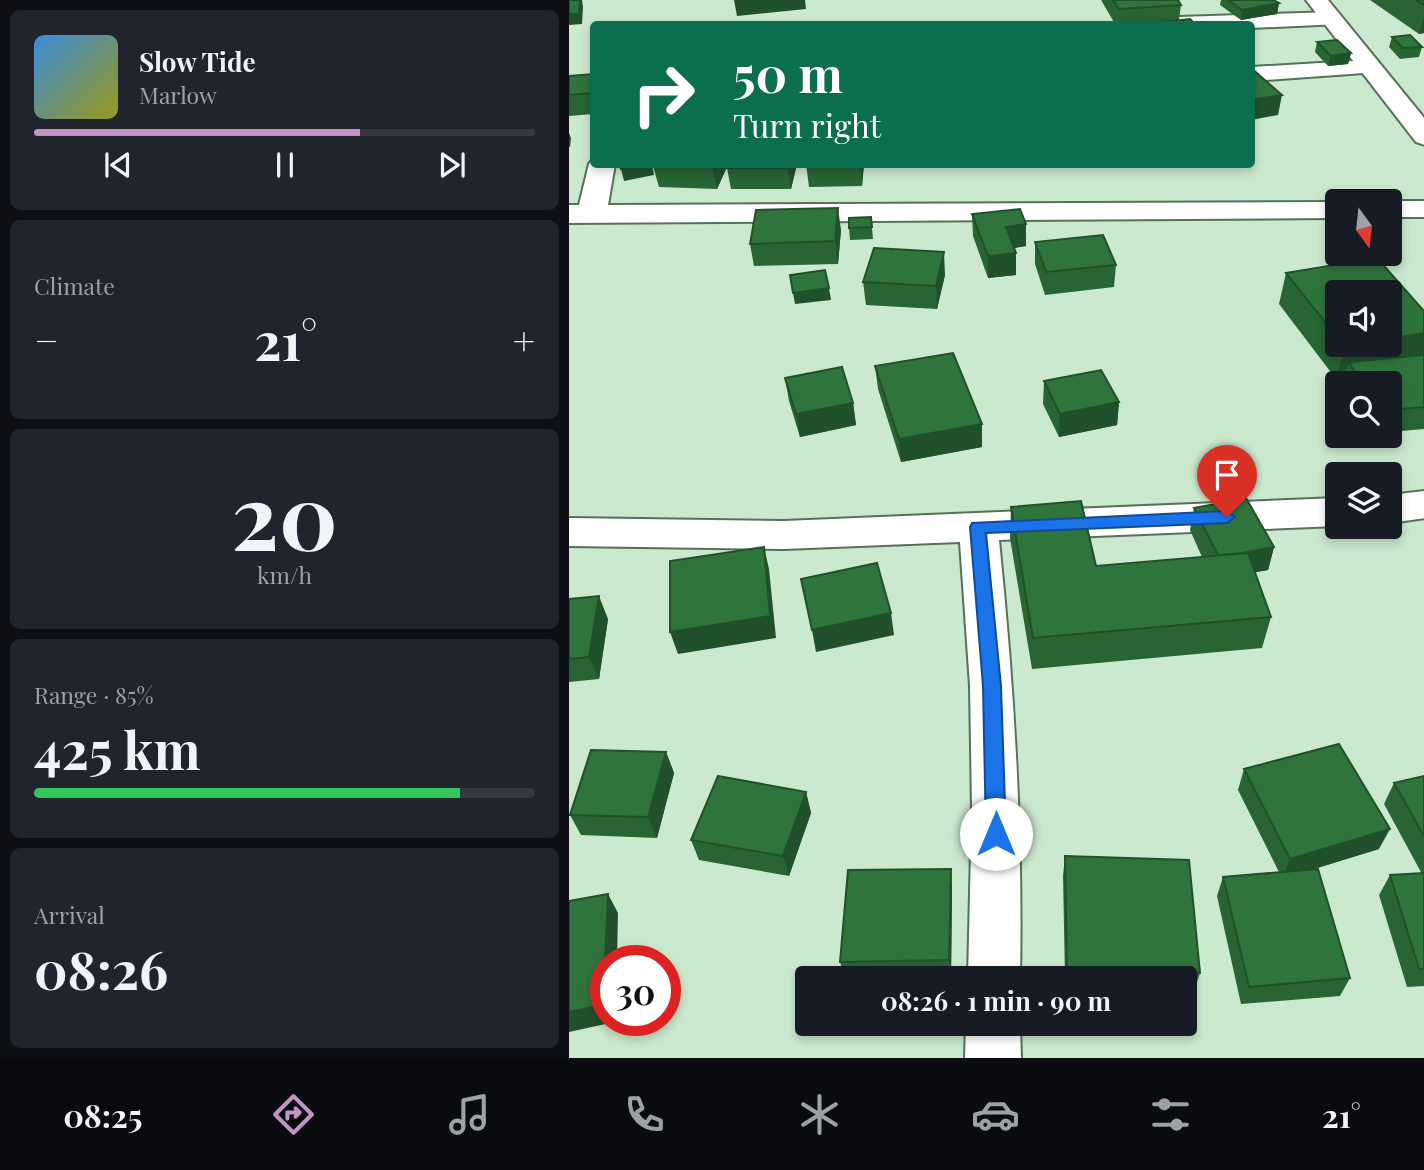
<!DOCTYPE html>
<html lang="en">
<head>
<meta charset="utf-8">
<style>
	:root { --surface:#171b24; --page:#20242c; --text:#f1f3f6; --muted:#9ea1a6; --line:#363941; --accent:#c395c5 }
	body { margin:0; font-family:"Playfair Display",serif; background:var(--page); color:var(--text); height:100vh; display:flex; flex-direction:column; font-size:26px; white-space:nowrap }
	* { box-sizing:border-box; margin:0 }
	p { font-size:23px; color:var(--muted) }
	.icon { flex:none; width:38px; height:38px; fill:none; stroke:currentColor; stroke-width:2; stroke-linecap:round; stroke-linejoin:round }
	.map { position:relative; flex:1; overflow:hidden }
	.panel { display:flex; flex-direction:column; gap:10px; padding:10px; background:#0d0f14; width:569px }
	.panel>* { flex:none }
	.guide { position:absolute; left:21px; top:21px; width:665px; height:147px; border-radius:7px; box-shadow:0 4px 10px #0003; background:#0b6e4f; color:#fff; overflow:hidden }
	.needle { width:46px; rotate:165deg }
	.tools { position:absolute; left:756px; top:189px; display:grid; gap:14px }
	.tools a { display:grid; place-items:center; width:77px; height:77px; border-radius:7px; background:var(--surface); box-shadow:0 4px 10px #0003; font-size:35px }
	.speed { position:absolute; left:21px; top:945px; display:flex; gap:14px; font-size:35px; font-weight:700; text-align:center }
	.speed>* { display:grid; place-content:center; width:91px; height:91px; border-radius:50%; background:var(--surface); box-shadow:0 4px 10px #0003; line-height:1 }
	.speed .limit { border:10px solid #d22; background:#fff; color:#111 }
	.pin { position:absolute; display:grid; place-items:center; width:60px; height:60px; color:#fff; margin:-72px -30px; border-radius:50% 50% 50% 0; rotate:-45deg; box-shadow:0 0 7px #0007 }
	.pin .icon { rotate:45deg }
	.me { position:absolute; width:77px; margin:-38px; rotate:0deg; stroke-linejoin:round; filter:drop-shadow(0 0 5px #0008) }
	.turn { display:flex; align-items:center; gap:24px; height:147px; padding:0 28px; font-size:32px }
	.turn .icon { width:91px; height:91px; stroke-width:2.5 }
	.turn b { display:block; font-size:49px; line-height:60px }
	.big { font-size:52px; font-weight:700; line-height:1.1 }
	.panel .card { flex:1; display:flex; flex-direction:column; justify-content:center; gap:10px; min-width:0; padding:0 24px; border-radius:10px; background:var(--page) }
	.panel .dial { align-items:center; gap:0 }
	.dial b { font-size:91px; line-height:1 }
	.song { display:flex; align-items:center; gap:21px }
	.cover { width:84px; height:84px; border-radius:10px; background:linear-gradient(135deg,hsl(210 70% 55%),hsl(60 70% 35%)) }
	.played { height:7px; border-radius:4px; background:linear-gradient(90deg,var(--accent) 65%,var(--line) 65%) }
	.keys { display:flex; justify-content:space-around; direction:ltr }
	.heat { display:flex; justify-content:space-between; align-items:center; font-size:38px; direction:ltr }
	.charge { height:10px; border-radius:5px; background:linear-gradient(90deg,#34c759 85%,var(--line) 0) }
	.trip { position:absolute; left:226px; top:966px; width:402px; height:70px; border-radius:7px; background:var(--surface); box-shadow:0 4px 10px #0003; font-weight:700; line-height:70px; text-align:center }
	.tab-bar { display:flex; height:112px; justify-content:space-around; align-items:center; background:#090b0e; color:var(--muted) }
	.tab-bar .icon { width:49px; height:49px }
	.tab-bar .selected { color:var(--accent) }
	.tab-bar b { font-size:32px; color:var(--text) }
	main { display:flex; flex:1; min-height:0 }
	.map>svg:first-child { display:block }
</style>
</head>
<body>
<main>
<section class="panel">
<div class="card">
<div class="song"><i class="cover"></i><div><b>Slow Tide</b><p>Marlow</p></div></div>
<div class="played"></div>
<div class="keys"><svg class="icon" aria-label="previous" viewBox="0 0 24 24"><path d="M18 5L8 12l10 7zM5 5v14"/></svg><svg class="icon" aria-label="pause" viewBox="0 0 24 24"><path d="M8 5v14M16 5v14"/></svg><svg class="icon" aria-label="next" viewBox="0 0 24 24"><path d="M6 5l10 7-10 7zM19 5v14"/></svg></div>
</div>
<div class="card"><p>Climate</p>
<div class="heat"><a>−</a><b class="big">21°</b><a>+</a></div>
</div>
<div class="card dial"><b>20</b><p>km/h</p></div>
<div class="card"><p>Range · 85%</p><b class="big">425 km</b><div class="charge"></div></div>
<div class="card"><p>Arrival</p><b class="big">08:26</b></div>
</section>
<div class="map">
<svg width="856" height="1058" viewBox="0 0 856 1058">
	<rect width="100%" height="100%" fill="#cbe9cf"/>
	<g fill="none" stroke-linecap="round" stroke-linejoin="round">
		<!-- street casing -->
		<g stroke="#567059" stroke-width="4">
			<path id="street" d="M763 12 774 19 771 24 682 28V24H599L610 17Z
				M801 60 809 62 813 67 809 72 682 81V67Z
				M24 158V164H46L39 205 768 202V218L0 223V205H10L20 164Z
				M818 201H856V217H821V201Z
				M856 491V518L821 523V495Z
				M768 498V526L430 540C445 686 454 831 451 978H399L403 808 401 686 391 542 215 549 0 546V518L215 521Z
				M397 1024H451L452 1058H396Z"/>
		</g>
		<!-- secondary casing -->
		<g stroke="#567059" stroke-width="4">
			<path id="secondary" d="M737 0H759L856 119V145L847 142Z"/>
		</g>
		<!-- street -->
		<use href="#street" fill="#fff" fill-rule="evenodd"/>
		<!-- secondary -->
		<use href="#secondary" fill="#fff" fill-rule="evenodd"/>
	</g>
	<!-- wall -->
	<path fill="#286434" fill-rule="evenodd" d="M532 0H609L612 5 610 20 626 24H546Z
		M652 0H704L710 3 708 14 672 20 651 5Z
		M801 0H855V33L850 34Z
		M823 37 853 47 850 57 831 59 820 47Z
		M748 42 782 53 779 64 759 66 746 52Z
		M24 74V114L0 116V76Z
		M228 164 222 189H162L158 168Z
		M237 164H295L293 186 240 187Z
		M84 166 158 167 148 189 90 187Z
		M403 214 457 224V246L446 248 447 275 419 278 404 236Z
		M302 217 304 239 281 240 280 228Z
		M272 230 269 264 185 266 181 244Z
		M466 242 547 265 545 287 476 295 466 264Z
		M717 273 855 311V429L821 432V383H774L775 377 767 379 710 304ZM768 292 821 345H768Z
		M376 275 368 309 297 305 294 282Z
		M306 366 413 424V447L332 462 309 389Z
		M216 378 284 403 287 425 231 437 220 401Z
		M475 381 550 402 548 425 490 437 474 404Z
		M442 507 527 566 633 557 621 530 625 508 705 547 699 570 686 572 702 617 693 648 463 669 441 538Z
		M0 599 39 619 30 679 0 682Z
		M97 752 105 773 88 838 12 835 1 815Z
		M675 769 810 849 744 869 781 978 771 996 672 1004 648 896 654 877 710 872 669 790Z
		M855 776V986L838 987 810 895 821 875 853 874 815 804 825 783Z
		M237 792 242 813 220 876 130 860 122 840Z
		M496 856 631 973 625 991H616V978H496L494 876Z
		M383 888 382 978H276L271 962Z"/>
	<!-- shaded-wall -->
	<path fill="#21512b" d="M11 0H13L14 7 13 24 0 25V14Z
		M165 0H236L237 9 168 16Z
		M710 3 708 14 672 20 673 10Z
		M855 17V33L850 34Z
		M782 53 779 64 759 66 762 56Z
		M713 95 709 115 682 120V100Z
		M0 133 2 138 1 147H0Z
		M76 164H83L85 175 55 181 52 169Z
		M145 164H158V167L148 189 143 167Z
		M219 164H228L222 189 218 168Z
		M291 164H295L293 186Z
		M269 208 272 230 269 264 266 241Z
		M457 224V246L437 249V227Z
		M375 252 376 275 368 309 367 286Z
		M447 253V275L419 278V256Z
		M260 288 262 300 226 304 224 293Z
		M855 333V362H780L775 377 767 379 776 347 790 345H821V339Z
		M550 402 548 425 490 437 491 414Z
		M284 403 287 425 231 437 227 414Z
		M413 424V447L332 462 330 439Z
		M195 547 200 569 207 638 109 654 101 632Z
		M705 547 699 570 645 580 650 557Z
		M30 596 39 619 30 679 20 657Z
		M322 613 325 635 247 652 243 630Z
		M97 752 105 773 88 838 79 817Z
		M237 792 242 813 220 876 214 856Z
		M821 829 810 849 713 879 721 859Z
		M382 869 383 888 382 978 380 960Z
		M39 894 49 913 48 961H37V1020H46V1022L0 1032V1012Z"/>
	<!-- building -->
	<path fill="#2f743d" stroke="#21512b" stroke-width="2" d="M0 0H11L10 14H0Z
		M544 0H609L612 5 550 9Z
		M659 0H704L710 3 673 10Z
		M847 0H855V5Z
		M621 19 626 24H576Z
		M841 35 853 47 834 48 823 37Z
		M768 40 782 53 762 56 748 42Z
		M682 68 713 95 682 100Z
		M24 74V93L0 95V76Z
		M50 164H76L52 169Z
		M85 164H145L143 167 84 166Z
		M159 164H219L218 168H158Z
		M237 164H291V165H237Z
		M269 208 266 241 181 244 187 210Z
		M451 209 457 224 437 227 447 253 419 256 403 214Z
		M302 217 303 227 280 228V218Z
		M534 235 547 265 477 272 466 242Z
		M305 248 375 252 367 286 294 282Z
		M808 258 855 311V333L821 339V292H768V337L717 273Z
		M256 270 260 288 224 293 221 275Z
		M774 345H790L776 347Z
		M384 353 413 424 330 439 306 366Z
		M855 355V407L821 410V383H792L780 362Z
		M273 367 284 403 227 414 216 378Z
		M532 370 550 402 491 414 475 381Z
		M677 498 705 547 673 553 649 555 625 508Z
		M512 501 527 566 679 553 702 617 464 638 442 507Z
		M195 547 201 616 101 632V561Z
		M308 563 322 613 243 630 232 579Z
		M30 596 20 657 0 659V599Z
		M770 744 821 829 721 859 675 769Z
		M22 750 97 752 79 817 1 815Z
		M149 776 237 792 214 856 122 840Z
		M855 776V836L825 783Z
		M496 856 620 860 631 973 498 970Z
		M382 869 380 960 271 962 279 870Z
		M749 869 781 978 680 987 654 877Z
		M855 873V969H850L821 875Z
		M39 894 34 1005 0 1012V901Z"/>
	<!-- route -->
	<path fill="#1a73e8" stroke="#114b97" stroke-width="2" d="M658 511 666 517 658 523 417 533 432 686 437 834 434 840 427 843 420 840 417 834 414 686 401 527 403 523Z"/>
</svg>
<div class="tools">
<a><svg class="needle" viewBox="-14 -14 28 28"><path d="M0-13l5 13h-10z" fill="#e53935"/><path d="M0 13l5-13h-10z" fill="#9ea1a6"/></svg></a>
<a><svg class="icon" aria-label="sound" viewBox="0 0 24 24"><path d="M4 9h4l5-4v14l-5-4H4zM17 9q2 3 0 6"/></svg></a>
<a><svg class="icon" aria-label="search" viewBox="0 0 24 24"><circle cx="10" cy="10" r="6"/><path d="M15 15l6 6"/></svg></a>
<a><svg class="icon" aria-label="layers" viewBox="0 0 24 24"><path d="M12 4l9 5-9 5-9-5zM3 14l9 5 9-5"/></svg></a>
</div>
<div class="speed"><div class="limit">30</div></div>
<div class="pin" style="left:658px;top:517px;background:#d93025"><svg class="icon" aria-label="arrive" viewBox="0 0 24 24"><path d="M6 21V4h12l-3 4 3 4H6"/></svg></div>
<svg class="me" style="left:427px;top:834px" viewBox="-20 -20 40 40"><circle r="19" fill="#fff"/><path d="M0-13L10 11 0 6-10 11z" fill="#1a73e8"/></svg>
<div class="trip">08:26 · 1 min · 90 m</div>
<div class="guide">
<div class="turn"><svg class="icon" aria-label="right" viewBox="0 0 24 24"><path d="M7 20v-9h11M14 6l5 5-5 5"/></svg><div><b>50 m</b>Turn right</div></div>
</div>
</div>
</main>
<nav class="tab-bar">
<b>08:25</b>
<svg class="icon selected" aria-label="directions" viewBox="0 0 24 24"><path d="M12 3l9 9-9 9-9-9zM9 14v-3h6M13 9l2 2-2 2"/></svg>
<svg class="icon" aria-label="music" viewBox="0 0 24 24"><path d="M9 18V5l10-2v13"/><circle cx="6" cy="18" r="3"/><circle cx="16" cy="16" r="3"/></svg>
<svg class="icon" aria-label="phone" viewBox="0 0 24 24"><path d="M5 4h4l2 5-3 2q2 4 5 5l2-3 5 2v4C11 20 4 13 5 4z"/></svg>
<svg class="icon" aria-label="climate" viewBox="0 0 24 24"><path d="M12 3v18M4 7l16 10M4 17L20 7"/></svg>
<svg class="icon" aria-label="car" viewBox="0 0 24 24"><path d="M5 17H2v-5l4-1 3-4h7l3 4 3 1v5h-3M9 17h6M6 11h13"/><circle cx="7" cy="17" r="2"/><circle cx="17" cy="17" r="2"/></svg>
<svg class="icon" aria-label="filters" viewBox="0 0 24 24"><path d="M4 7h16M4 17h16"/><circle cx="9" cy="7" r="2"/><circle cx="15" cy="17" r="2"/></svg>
<b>21°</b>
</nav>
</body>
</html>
